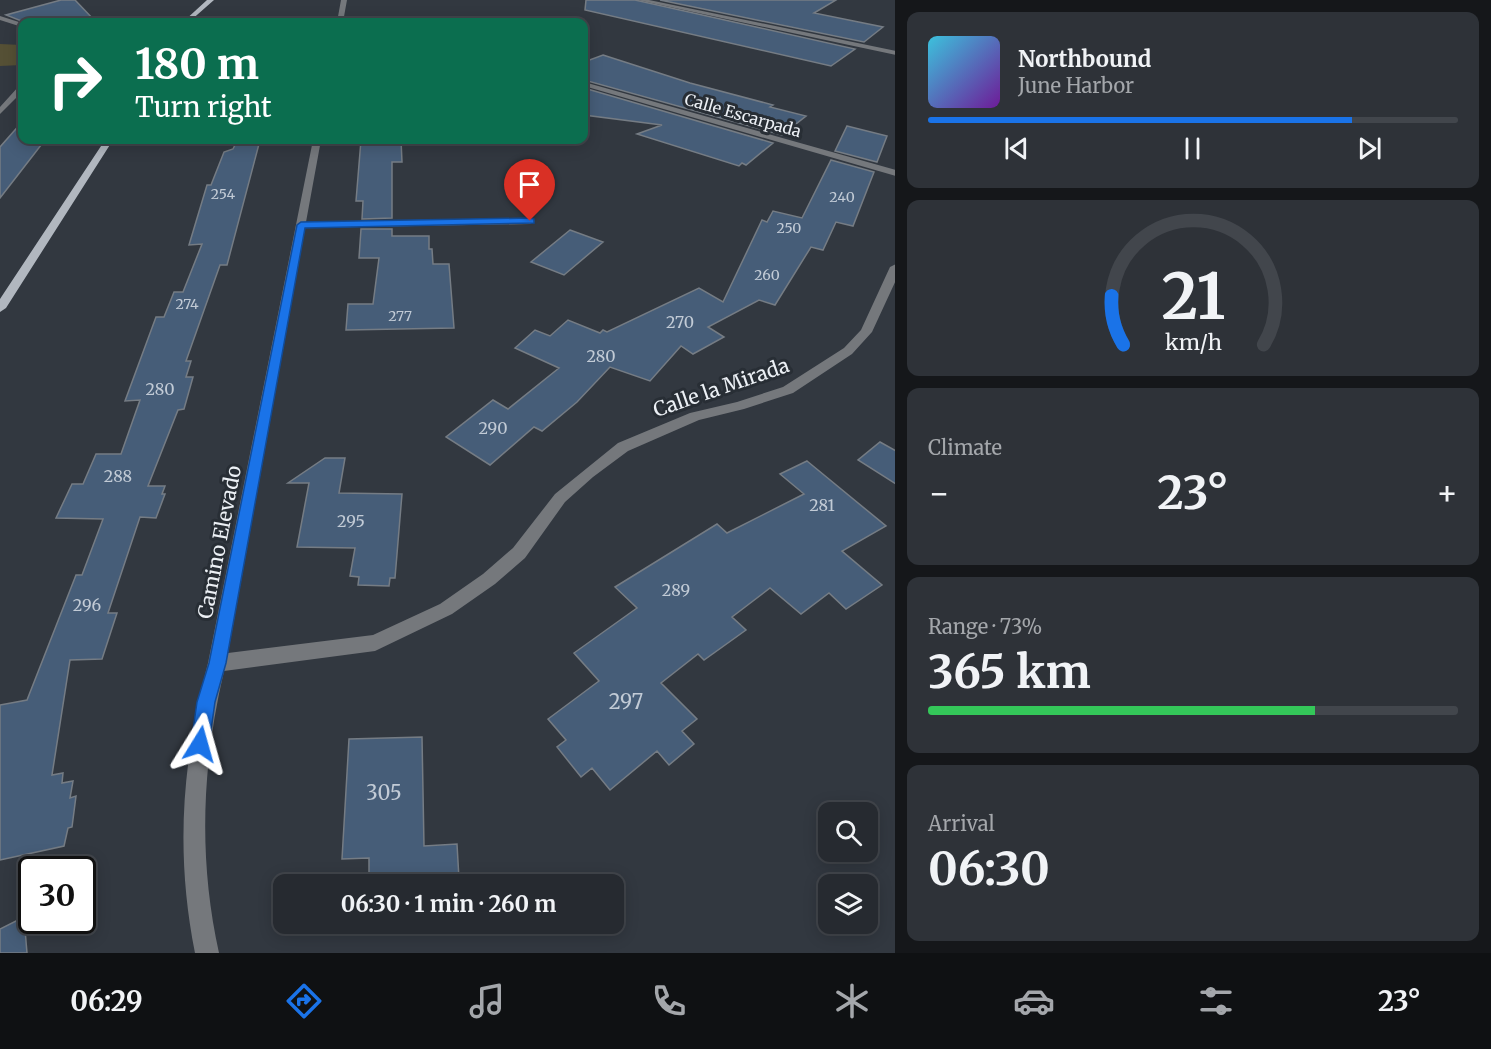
<!DOCTYPE html>
<html lang="en">
<head>
<meta charset="utf-8">
<style>
	:root { --surface:#262a30; --page:#2e3238; --text:#f1f3f6; --muted:#a4a7ab; --line:#42464c; --accent:#1a73e8 }
	body { margin:0; font-family:Merriweather,serif; background:var(--page); color:var(--text); height:100vh; display:flex; flex-direction:column; font-size:22px; white-space:nowrap }
	* { box-sizing:border-box; margin:0 }
	p { font-size:20px; color:var(--muted) }
	.icon { flex:none; width:33px; height:33px; fill:none; stroke:currentColor; stroke-width:2; stroke-linecap:round; stroke-linejoin:round }
	.map { position:relative; flex:1; overflow:hidden }
	.panel { display:flex; flex-direction:column; gap:12px; padding:12px; background:#15171a; width:596px }
	.panel>* { flex:none }
	.guide { position:absolute; left:18px; top:18px; width:570px; height:126px; border-radius:12px; box-shadow:0 3px 15px #0003,0 0 0 2px var(--line); background:#0b6e4f; color:#fff; overflow:hidden }
	.buttons { position:absolute; left:818px; top:802px; display:grid; gap:12px }
	.buttons a { display:grid; place-items:center; width:60px; height:60px; border-radius:12px; background:var(--surface); box-shadow:0 3px 15px #0003,0 0 0 2px var(--line); font-size:30px }
	.speed { position:absolute; left:18px; top:856px; display:flex; gap:12px; font-size:30px; font-weight:700; text-align:center }
	.speed>* { display:grid; place-content:center; width:78px; height:78px; border-radius:50%; background:var(--surface); box-shadow:0 3px 15px #0003,0 0 0 2px var(--line); line-height:1 }
	.speed .limit { border:3px solid #111; border-radius:9px; background:#fff; color:#111 }
	.pin { position:absolute; display:grid; place-items:center; width:51px; height:51px; color:#fff; margin:-62px -26px; border-radius:50% 50% 50% 0; rotate:-45deg; box-shadow:0 0 6px #0007 }
	.pin .icon { rotate:45deg }
	.me { position:absolute; width:66px; margin:-33px; rotate:8deg; stroke-linejoin:round; filter:drop-shadow(0 0 4px #0008) }
	.turn { display:flex; align-items:center; gap:21px; height:126px; padding:0 18px; font-size:27px }
	.turn .icon { width:78px; height:78px; stroke-width:2.5 }
	.turn b { display:block; font-size:42px; line-height:51px }
	.big { font-size:45px; font-weight:700; line-height:1.1 }
	.panel .tile { flex:1; display:flex; flex-direction:column; justify-content:center; gap:9px; min-width:0; padding:0 21px; border-radius:12px; background:var(--page) }
	.panel .dial { align-items:center; gap:0 }
	.dial svg { height:156px; overflow:visible; fill:none; stroke:var(--line); stroke-width:7; stroke-linecap:round; text-anchor:middle }
	.dial text { fill:var(--text); stroke:none }
	.song { display:flex; align-items:center; gap:18px }
	.cover { width:72px; height:72px; border-radius:9px; background:linear-gradient(135deg,hsl(190 70% 55%),hsl(280 70% 35%)) }
	.played { height:6px; border-radius:3px; background:linear-gradient(90deg,var(--accent) 80%,var(--line) 80%) }
	.keys { display:flex; justify-content:space-around; direction:ltr }
	.heat { display:flex; justify-content:space-between; align-items:center; font-size:33px; direction:ltr }
	.charge { height:9px; border-radius:4px; background:linear-gradient(90deg,#34c759 73%,var(--line) 0) }
	.trip { position:absolute; left:273px; top:874px; width:351px; height:60px; border-radius:12px; background:var(--surface); box-shadow:0 3px 15px #0003,0 0 0 2px var(--line); font-weight:700; line-height:60px; text-align:center }
	.tabs { display:flex; height:96px; justify-content:space-around; align-items:center; background:#0f1113; color:var(--muted) }
	.tabs .icon { width:42px; height:42px }
	.tabs .current { color:var(--accent) }
	.tabs b { font-size:27px; color:var(--text) }
	main { display:flex; flex:1; min-height:0 }
	.map>svg:first-child { display:block }
</style>
</head>
<body>
<main>
<div class="map">
<svg width="896" height="953" viewBox="0 0 896 953">
	<rect width="100%" height="100%" fill="#323840"/>
	<!-- green -->
	<path fill="#555035" d="M0 44 22 45V65L0 66Z"/>
	<!-- building -->
	<path fill="#465d78" stroke="#757c84" stroke-width="1.5" d="M61 0H75L96 22H24L6 15Z
		M586 0H635L855 49 831 66 585 10Z
		M660 0H836L814 13 883 27 864 42Z
		M603 55 690 83 773 105 770 107 806 116 782 135 584 80V62Z
		M584 88 773 143 746 165 742 163 739 166 637 134 662 125 584 115Z
		M22 122V140H45L0 198V147Z
		M847 126 887 136 877 162 835 151Z
		M361 140H401L402 162H392V218L362 219 363 201H356Z
		M259 144 227 265H220L186 361H191L186 377H193L184 409 178 410 148 486H165L162 494H165L156 518 140 517 108 613H117L102 659 70 660 52 775 63 773 62 783 73 781 70 798 76 796 72 827 68 828 64 846 0 860V705L27 700 76 575H82L103 519 56 518 72 484H83L96 454H121L140 400 125 401 156 317H164L174 292H183L202 244 189 245 207 185H211L224 152 233 149 235 145Z
		M831 160 874 172 853 226 836 222 823 250 811 247 775 305 759 300 708 327 724 337 693 354 681 346 650 381 610 367 577 402 542 431 534 427 490 465 446 437 493 400 508 409 559 368 515 348 535 330 550 336 568 320 600 333 603 330 607 332 699 288 723 302 762 220 767 222 773 211 802 218Z
		M361 229H392V236H429V249H432L433 264H449L454 328 346 330 348 304H373L379 258H359Z
		M570 230 603 242 564 275 531 262Z
		M880 442 896 451V484L858 460Z
		M325 458H345L339 493 402 494 395 578H390L389 586 358 585 359 577 350 576 355 548 297 547 309 483H288Z
		M807 461 886 526 842 551 882 585 846 609 829 593 801 614 770 588 732 617 746 630 704 660 698 654 661 683 697 719 682 731 694 744 669 765 657 751 610 790 592 768 581 777 557 747 566 740 548 719 599 681 574 653 637 608 615 587 717 524 727 533 804 494 780 474Z
		M422 737 424 846 457 844 459 879 424 881V885H369V858L342 859 349 739Z
		M24 917 27 953H0V929Z
		M368 924H425V928L368 931Z"/>
	<g fill="none" stroke-linecap="round" stroke-linejoin="round">
		<!-- minor -->
		<path fill="#75787c" fill-rule="evenodd" d="M341 0H347L343 22H337Z
			M637 0H649L896 51V55Z
			M0 16 22 23V27L0 20Z
			M584 82 896 170V176L584 86Z
			M19 86H22V92L0 114V107Z
			M313 140H321L306 222 530 218 535 221 530 224 305 228 228 653 373 635 440 604 483 574 513 548 555 494 618 443 690 413 737 402 783 387 844 348 861 330 890 267 896 264V280L872 332 852 354 793 393 744 409 699 420 628 451 593 477 565 502 525 558 495 584 452 614 375 651 224 671C202 765 198 858 219 953H195C175 852 182 762 208 663Z"/>
		<!-- major -->
		<path fill="#b1b7bf" fill-rule="evenodd" d="M207 0H214L189 22H183Z
			M105 140H113L6 308 0 312V299Z"/>
	</g>
	<!-- route -->
	<path fill="#1a73e8" stroke="#114b97" stroke-width="1.5" d="M530 218 534 219V223L305 228 226 663 215 702 209 744 207 751 200 753 194 751 191 744 197 702 209 663 297 225 301 222Z"/>
	<g text-anchor="middle" dominant-baseline="central" stroke-width="6" stroke-linejoin="round" paint-order="stroke">
		<!-- far-number labels -->
		<g font-size="14" fill="#c2cbd6">
			<text x="223" y="194">254</text>
			<text x="842" y="197">240</text>
			<text x="789" y="228">250</text>
			<text x="767" y="275">260</text>
			<text x="187" y="304">274</text>
			<text x="400" y="316">277</text>
		</g>
		<!-- far-street labels -->
		<g font-size="16" fill="#ecf0f5" stroke="#282e35">
			<text transform="translate(743 115) rotate(16)">Calle Escarpada</text>
		</g>
		<!-- number labels -->
		<g font-size="16" fill="#c2cbd6">
			<text x="680" y="322">270</text>
			<text x="601" y="356">280</text>
			<text x="160" y="389">280</text>
			<text x="493" y="428">290</text>
			<text x="118" y="476">288</text>
			<text x="822" y="505">281</text>
			<text x="351" y="521">295</text>
			<text x="676" y="590">289</text>
			<text x="87" y="605">296</text>
		</g>
		<!-- street labels -->
		<g font-size="20" fill="#ecf0f5" stroke="#282e35">
			<text transform="translate(721 387) rotate(-19)">Calle la Mirada</text>
			<text transform="translate(219 542) rotate(-79)">Camino Elevado</text>
		</g>
		<!-- near-number labels -->
		<g font-size="20" fill="#c2cbd6">
			<text x="626" y="701">297</text>
			<text x="384" y="792">305</text>
		</g>
	</g>
</svg>
<div class="buttons">
<a><svg class="icon" aria-label="search" viewBox="0 0 24 24"><circle cx="10" cy="10" r="6"/><path d="M15 15l6 6"/></svg></a>
<a><svg class="icon" aria-label="layers" viewBox="0 0 24 24"><path d="M12 4l9 5-9 5-9-5zM3 14l9 5 9-5"/></svg></a>
</div>
<div class="speed"><div class="limit">30</div></div>
<div class="pin" style="left:530px;top:221px;background:#d93025"><svg class="icon" aria-label="arrive" viewBox="0 0 24 24"><path d="M6 21V4h12l-3 4 3 4H6"/></svg></div>
<svg class="me" style="left:200px;top:744px" viewBox="-20 -20 40 40"><path d="M0-17L14 15 0 8-14 15z" fill="#1a73e8" stroke="#fff" stroke-width="4"/></svg>
<div class="trip">06:30 · 1 min · 260 m</div>
<div class="guide">
<div class="turn"><svg class="icon" aria-label="right" viewBox="0 0 24 24"><path d="M7 20v-9h11M14 6l5 5-5 5"/></svg><div><b>180 m</b>Turn right</div></div>
</div>
</div>
<section class="panel">
<div class="tile">
<div class="song"><i class="cover"></i><div><b>Northbound</b><p>June Harbor</p></div></div>
<div class="played"></div>
<div class="keys"><svg class="icon" aria-label="previous" viewBox="0 0 24 24"><path d="M18 5L8 12l10 7zM5 5v14"/></svg><svg class="icon" aria-label="pause" viewBox="0 0 24 24"><path d="M8 5v14M16 5v14"/></svg><svg class="icon" aria-label="next" viewBox="0 0 24 24"><path d="M6 5l10 7-10 7zM19 5v14"/></svg></div>
</div>
<div class="tile dial"><svg viewBox="0 0 100 80">
<path d="M14 69A42 42 0 1 1 86 69"/>
<path d="M14 69A42 42 0 0 1 8 44" stroke="#1a73e8"/>
<text x="50" y="56" font-size="32" font-weight="700">21</text>
<text x="50" y="72" font-size="11">km/h</text>
</svg></div>
<div class="tile"><p>Climate</p>
<div class="heat"><a>−</a><b class="big">23°</b><a>+</a></div>
</div>
<div class="tile"><p>Range · 73%</p><b class="big">365 km</b><div class="charge"></div></div>
<div class="tile"><p>Arrival</p><b class="big">06:30</b></div>
</section>
</main>
<nav class="tabs">
<b>06:29</b>
<svg class="icon current" aria-label="directions" viewBox="0 0 24 24"><path d="M12 3l9 9-9 9-9-9zM9 14v-3h6M13 9l2 2-2 2"/></svg>
<svg class="icon" aria-label="music" viewBox="0 0 24 24"><path d="M9 18V5l10-2v13"/><circle cx="6" cy="18" r="3"/><circle cx="16" cy="16" r="3"/></svg>
<svg class="icon" aria-label="phone" viewBox="0 0 24 24"><path d="M5 4h4l2 5-3 2q2 4 5 5l2-3 5 2v4C11 20 4 13 5 4z"/></svg>
<svg class="icon" aria-label="climate" viewBox="0 0 24 24"><path d="M12 3v18M4 7l16 10M4 17L20 7"/></svg>
<svg class="icon" aria-label="car" viewBox="0 0 24 24"><path d="M5 17H2v-5l4-1 3-4h7l3 4 3 1v5h-3M9 17h6M6 11h13"/><circle cx="7" cy="17" r="2"/><circle cx="17" cy="17" r="2"/></svg>
<svg class="icon" aria-label="filters" viewBox="0 0 24 24"><path d="M4 7h16M4 17h16"/><circle cx="9" cy="7" r="2"/><circle cx="15" cy="17" r="2"/></svg>
<b>23°</b>
</nav>
</body>
</html>
